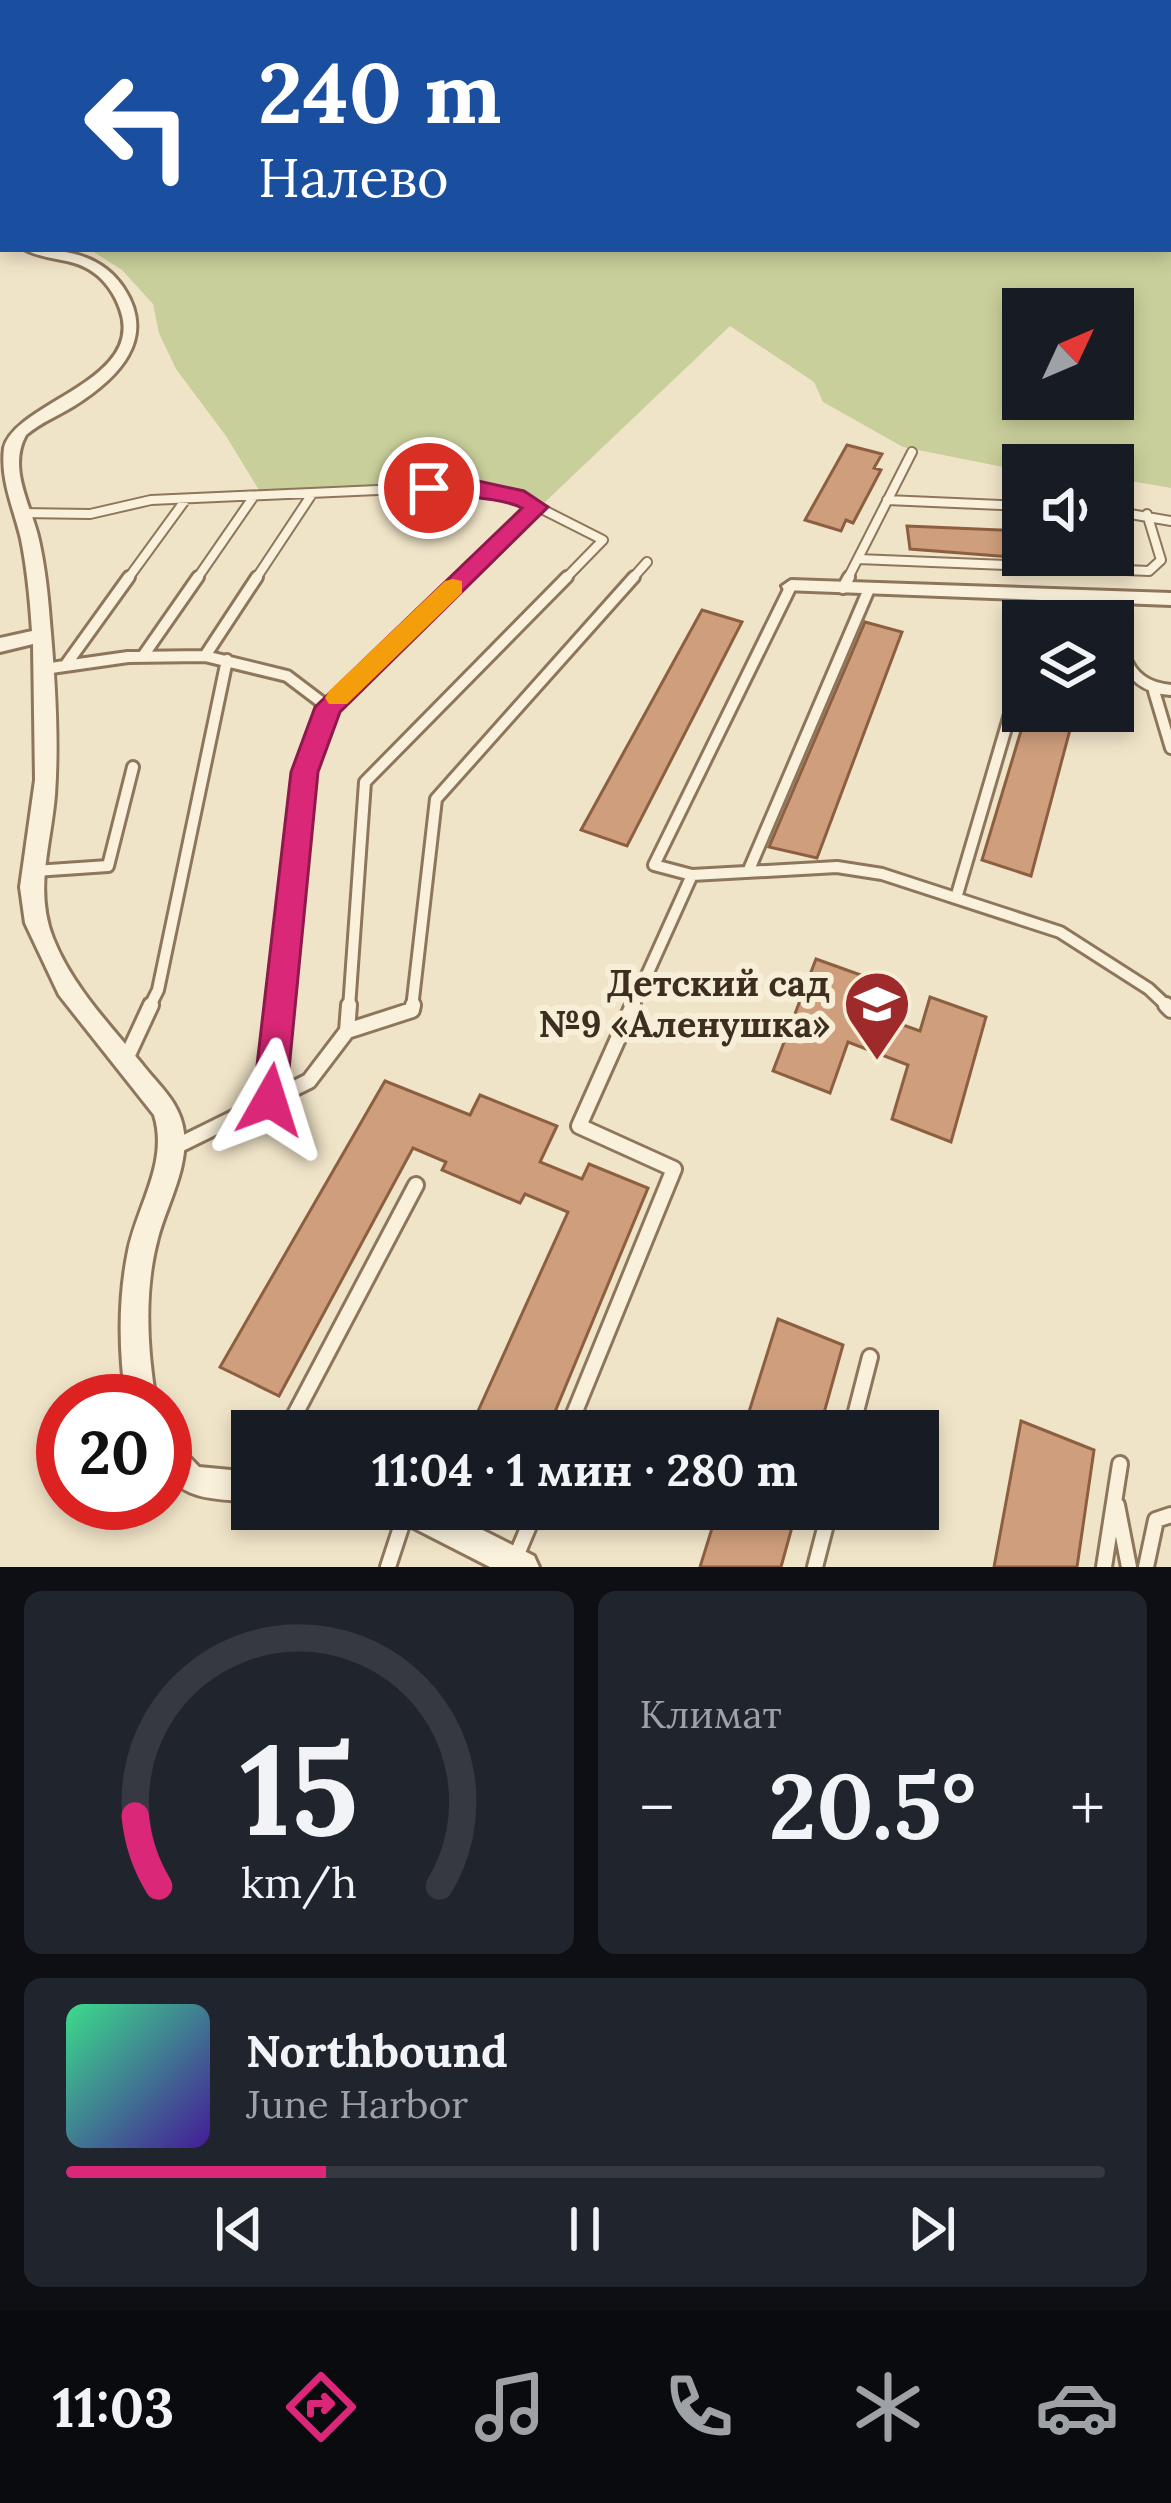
<!DOCTYPE html>
<html lang="ru">
<head>
<meta charset="utf-8">
<style>
	:root { --surface:#171b24; --page:#20242c; --text:#f1f3f6; --muted:#9ea1a6; --line:#363941; --accent:#db2777 }
	body { margin:0; font-family:Lora,serif; background:var(--page); color:var(--text); height:100vh; display:flex; flex-direction:column; font-size:45px; white-space:nowrap }
	* { box-sizing:border-box; margin:0 }
	p { font-size:39px; color:var(--muted) }
	.icon { flex:none; width:66px; height:66px; fill:none; stroke:currentColor; stroke-width:2; stroke-linecap:round; stroke-linejoin:round }
	.map { position:relative; height:1567px; overflow:hidden }
	.panel { display:flex; flex-direction:column; gap:24px; padding:24px; background:#0d0f14; flex:1 }
	.panel>* { flex:none }
	.top-card { position:absolute; left:0px; top:0px; width:1173px; height:252px; box-shadow:0 6px 18px #0003; background:#1a4fa0; color:#fff; overflow:hidden }
	.needle { width:78px; rotate:46deg }
	.tools { position:absolute; left:1002px; top:288px; display:grid; gap:24px }
	.tools a { display:grid; place-items:center; width:132px; height:132px; border-radius:0px; background:var(--surface); box-shadow:0 6px 18px #0003; font-size:60px }
	.speed { position:absolute; left:36px; top:1374px; display:flex; gap:24px; font-size:60px; font-weight:700; text-align:center }
	.speed>* { display:grid; place-content:center; width:156px; height:156px; border-radius:50%; background:var(--surface); box-shadow:0 6px 18px #0003; line-height:1 }
	.speed .limit { border:18px solid #d22; background:#fff; color:#111 }
	.pin { position:absolute; display:grid; place-items:center; width:102px; height:102px; color:#fff; margin:-51px; border:6px solid #fff; border-radius:50%; box-shadow:0 3px 12px #0007 }
	.me { position:absolute; width:132px; margin:-66px; rotate:6deg; stroke-linejoin:round; filter:drop-shadow(0 0 9px #0008) }
	.turn { display:flex; align-items:center; gap:42px; height:252px; padding:0 60px; font-size:54px }
	.turn .icon { width:156px; height:156px; stroke-width:2.5 }
	.turn b { display:block; font-size:84px; line-height:102px }
	.big { font-size:90px; font-weight:700; line-height:1.1 }
	.panel .card { flex:1; display:flex; flex-direction:column; justify-content:center; gap:18px; min-width:0; padding:0 42px; border-radius:18px; background:var(--page) }
	.panel .dial { align-items:center; gap:0 }
	.dial svg { height:312px; overflow:visible; fill:none; stroke:var(--line); stroke-width:7; stroke-linecap:round; text-anchor:middle }
	.dial text { fill:var(--text); stroke:none }
	.song { display:flex; align-items:center; gap:36px }
	.cover { width:144px; height:144px; border-radius:18px; background:linear-gradient(135deg,hsl(150 70% 55%),hsl(260 70% 35%)) }
	.played { height:12px; border-radius:6px; background:linear-gradient(90deg,var(--accent) 25%,var(--line) 25%) }
	.keys { display:flex; justify-content:space-around; direction:ltr }
	.heat { display:flex; justify-content:space-between; align-items:center; font-size:66px; direction:ltr }
	.panel .tiles { flex:1; display:grid; gap:24px; grid-template-columns:1fr 1fr }
	.card:last-child { grid-column:span 2 }
	.trip { position:absolute; left:231px; top:1410px; width:708px; height:120px; border-radius:0px; background:var(--surface); box-shadow:0 6px 18px #0003; font-weight:700; line-height:120px; text-align:center }
	.menu { display:flex; height:192px; justify-content:space-around; align-items:center; background:#090b0e; color:var(--muted) }
	.menu .icon { width:84px; height:84px }
	.menu .active { color:var(--accent) }
	.menu b { font-size:54px; color:var(--text) }
	.map>svg:first-child { display:block }
</style>
</head>
<body>
<div class="map">
<svg width="1171" height="1567" viewBox="0 0 1171 1567">
	<rect width="100%" height="100%" fill="#f0e4c8"/>
	<!-- green -->
	<path fill="#c9cf9b" fill-rule="evenodd" d="M88 0H741L763 3H89Z
		M882 0H1171V488L1113 478V465H1023V471L903 447 823 402 814 382 730 326 542 505 421 489 262 495 226 436 176 369 159 333 153 304 122 270 89 249H1170V3H858ZM1023 309H1113V399H1023Z"/>
	<!-- building -->
	<path fill="#cf9f7d" stroke="#8d5f41" stroke-width="3" d="M847 445 882 454 874 468 881 470 853 523 846 520 841 531 805 520Z
		M907 526 1023 531V558L910 549Z
		M702 610 742 622 627 846 581 830Z
		M865 622 902 632 817 858 769 847Z
		M1027 711H1075L1031 876 982 860Z
		M816 959 869 978 858 1009 920 1031 930 997 986 1017 951 1142 892 1119 908 1065 848 1042 830 1093 773 1071Z
		M385 1081 470 1115 480 1095 557 1126 540 1162 582 1179 589 1164 648 1188 547 1431H469L568 1212 525 1194 520 1203 442 1170 446 1162 413 1148 279 1396 220 1367Z
		M778 1319 843 1345 819 1431H743Z
		M1021 1421 1094 1450 1077 1567H994Z
		M718 1509H797L781 1567H700Z"/>
	<g fill="none" stroke-linecap="round" stroke-linejoin="round">
		<!-- service-far2 casing -->
		<g stroke="#8d765c" stroke-width="12">
			<path id="service-far2" d="M887 500 1023 506
				M1113 511 1171 521
				M21 513 90 514 151 500 468 486 516 496 603 540 564 580
				M858 559 1149 571 1161 560 1147 514
				M127 580 186 499
				M196 580 254 496
				M255 580 312 494
				M461 580 537 507
				M631 580 647 562
				M847 580 912 452"/>
		</g>
		<!-- service-far1 casing -->
		<g stroke="#8d765c" stroke-width="16">
			<path id="service-far1" d="M843 588 849 577
				M1127 597C1114 637 1119 686 1171 690
				M1038 621 1045 595
				M143 656 198 577
				M205 656 287 676 328 707
				M65 666 129 577
				M44 669 128 657 205 656 257 577
				M1154 691 1171 748
				M35 871 108 866 133 767
				M748 872 869 589
				M692 875 837 867 882 874 1060 932 1149 989 1169 1008
				M956 898 1023 670
				M149 1008 158 990 227 660
				M279 1008 304 772 328 707 464 577
				M349 1008 365 782 567 577
				M412 1008 436 799 634 577
				M632 1008 692 875 654 865 791 586"/>
		</g>
		<!-- service casing -->
		<g stroke="#8d765c" stroke-width="20">
			<path id="service" d="M1166 1005 1171 1010
				M347 1031 349 1005
				M126 1059 151 1005
				M270 1100 280 1005
				M173 1148 309 1081 347 1031 412 1010 413 1005
				M291 1431 292 1420 416 1185
				M567 1431 674 1169 579 1126 633 1005
				M851 1431 870 1357
				M1117 1505 1129 1567
				M515 1559 536 1509
				M388 1567 407 1509
				M815 1567 830 1509
				M1104 1567 1120 1464
				M1146 1567 1156 1520 1171 1515"/>
		</g>
		<!-- minor casing -->
		<g stroke="#8d765c" stroke-width="6">
			<path id="minor" d="M1091 0H1101L1103 3H1093Z
				M1170 46H1171V52H1170Z
				M0 237 3 238V246L0 245Z
				M24 249C62 249 100 253 123 287 158 339 118 378 74 406 58 416 41 422 26 435 7 469 32 507 39 540 45 567 48 594 50 622 55 678 59 738 55 795 51 845 34 889 53 938 72 986 110 1025 142 1064 159 1086 181 1103 184 1133 188 1169 167 1204 158 1238 144 1289 147 1349 156 1401H126C119 1352 118 1300 128 1251 137 1206 169 1162 154 1115L59 995 25 923 20 887 35 780 33 644 0 652V638L32 631C30 600 27 569 21 539 14 509 0 480 4 448 15 402 147 381 120 309 115 295 106 281 93 272 73 257 45 261 24 249Z
				M791 580 1171 593V605L784 590 782 586Z
				M165 1439 176 1443 199 1467 252 1472V1502C216 1498 192 1502 165 1475Z
				M394 1509H441L534 1556 539 1567H490L398 1520Z"/>
		</g>
		<!-- service-far2 -->
		<use href="#service-far2" stroke="#faf1dc" stroke-width="8"/>
		<!-- service-far1 -->
		<use href="#service-far1" stroke="#faf1dc" stroke-width="10"/>
		<!-- service -->
		<use href="#service" stroke="#faf1dc" stroke-width="14"/>
		<!-- minor -->
		<use href="#minor" fill="#faf1dc" fill-rule="evenodd"/>
	</g>
	<!-- route -->
	<path fill="#db2777" stroke="#8e194d" stroke-width="3" d="M469 479 524 491 548 507 340 712 318 772 286 1100 281 1111 270 1115 258 1111 253 1100 291 772 315 707 522 508C492 493 431 499 418 488L429 481Z"/>
	<!-- slow -->
	<path fill="#f59e0b" d="M453 579 462 581V593L347 704H329L325 698 329 691 445 581Z"/>
	<!-- icons -->
	<defs>
		<g id="school-pin" transform="scale(3.45)"><path d="M0 17L-7.5 6A9.5 9.5 0 1 1 7.5 6Z" fill="#9e2a2b" stroke="#f7eed8"/><path d="M0-5L7-2L0 1L-7-2ZM-4 1L0 2.5L4 1V4Q0 6-4 4Z" fill="#fff"/></g>
	</defs>
	<g fill-rule="evenodd">
		<use href="#school-pin" x="877" y="1004"/>
	</g>
	<g text-anchor="middle" dominant-baseline="central" stroke-width="12" stroke-linejoin="round" paint-order="stroke">
		<!-- poi labels -->
		<g font-size="36" font-weight="bold" fill="#3d2e20" stroke="#f7eed8" text-anchor="end">
			<text x="830" y="983">Детский сад<tspan x="830" dy="41">№9 «Аленушка»</tspan></text>
		</g>
	</g>
</svg>
<div class="tools">
<a><svg class="needle" viewBox="-14 -14 28 28"><path d="M0-13l5 13h-10z" fill="#e53935"/><path d="M0 13l5-13h-10z" fill="#9ea1a6"/></svg></a>
<a><svg class="icon" aria-label="sound" viewBox="0 0 24 24"><path d="M4 9h4l5-4v14l-5-4H4zM17 9q2 3 0 6"/></svg></a>
<a><svg class="icon" aria-label="layers" viewBox="0 0 24 24"><path d="M12 4l9 5-9 5-9-5zM3 14l9 5 9-5"/></svg></a>
</div>
<div class="speed"><div class="limit">20</div></div>
<div class="pin" style="left:429px;top:488px;background:#d93025"><svg class="icon" aria-label="arrive" viewBox="0 0 24 24"><path d="M6 21V4h12l-3 4 3 4H6"/></svg></div>
<svg class="me" style="left:270px;top:1100px" viewBox="-20 -20 40 40"><path d="M0-17L14 15 0 8-14 15z" fill="#db2777" stroke="#fff" stroke-width="4"/></svg>
<div class="trip">11:04 · 1 мин · 280 m</div>
<div class="top-card">
<div class="turn"><svg class="icon" aria-label="left" viewBox="0 0 24 24"><path d="M17 20v-9H6M10 6l-5 5 5 5"/></svg><div><b>240 m</b>Налево</div></div>
</div>
</div>
<section class="panel">
<div class="tiles">
<div class="card dial"><svg viewBox="0 0 100 80">
<path d="M14 69A42 42 0 1 1 86 69"/>
<path d="M14 69A42 42 0 0 1 8 51" stroke="#db2777"/>
<text x="50" y="56" font-size="32" font-weight="700">15</text>
<text x="50" y="72" font-size="11">km/h</text>
</svg></div>
<div class="card"><p>Климат</p>
<div class="heat"><a>−</a><b class="big">20.5°</b><a>+</a></div>
</div>
<div class="card">
<div class="song"><i class="cover"></i><div><b>Northbound</b><p>June Harbor</p></div></div>
<div class="played"></div>
<div class="keys"><svg class="icon" aria-label="previous" viewBox="0 0 24 24"><path d="M18 5L8 12l10 7zM5 5v14"/></svg><svg class="icon" aria-label="pause" viewBox="0 0 24 24"><path d="M8 5v14M16 5v14"/></svg><svg class="icon" aria-label="next" viewBox="0 0 24 24"><path d="M6 5l10 7-10 7zM19 5v14"/></svg></div>
</div>
</div>
</section>
<nav class="menu">
<b>11:03</b>
<svg class="icon active" aria-label="directions" viewBox="0 0 24 24"><path d="M12 3l9 9-9 9-9-9zM9 14v-3h6M13 9l2 2-2 2"/></svg>
<svg class="icon" aria-label="music" viewBox="0 0 24 24"><path d="M9 18V5l10-2v13"/><circle cx="6" cy="18" r="3"/><circle cx="16" cy="16" r="3"/></svg>
<svg class="icon" aria-label="phone" viewBox="0 0 24 24"><path d="M5 4h4l2 5-3 2q2 4 5 5l2-3 5 2v4C11 20 4 13 5 4z"/></svg>
<svg class="icon" aria-label="climate" viewBox="0 0 24 24"><path d="M12 3v18M4 7l16 10M4 17L20 7"/></svg>
<svg class="icon" aria-label="car" viewBox="0 0 24 24"><path d="M5 17H2v-5l4-1 3-4h7l3 4 3 1v5h-3M9 17h6M6 11h13"/><circle cx="7" cy="17" r="2"/><circle cx="17" cy="17" r="2"/></svg>
</nav>
</body>
</html>
